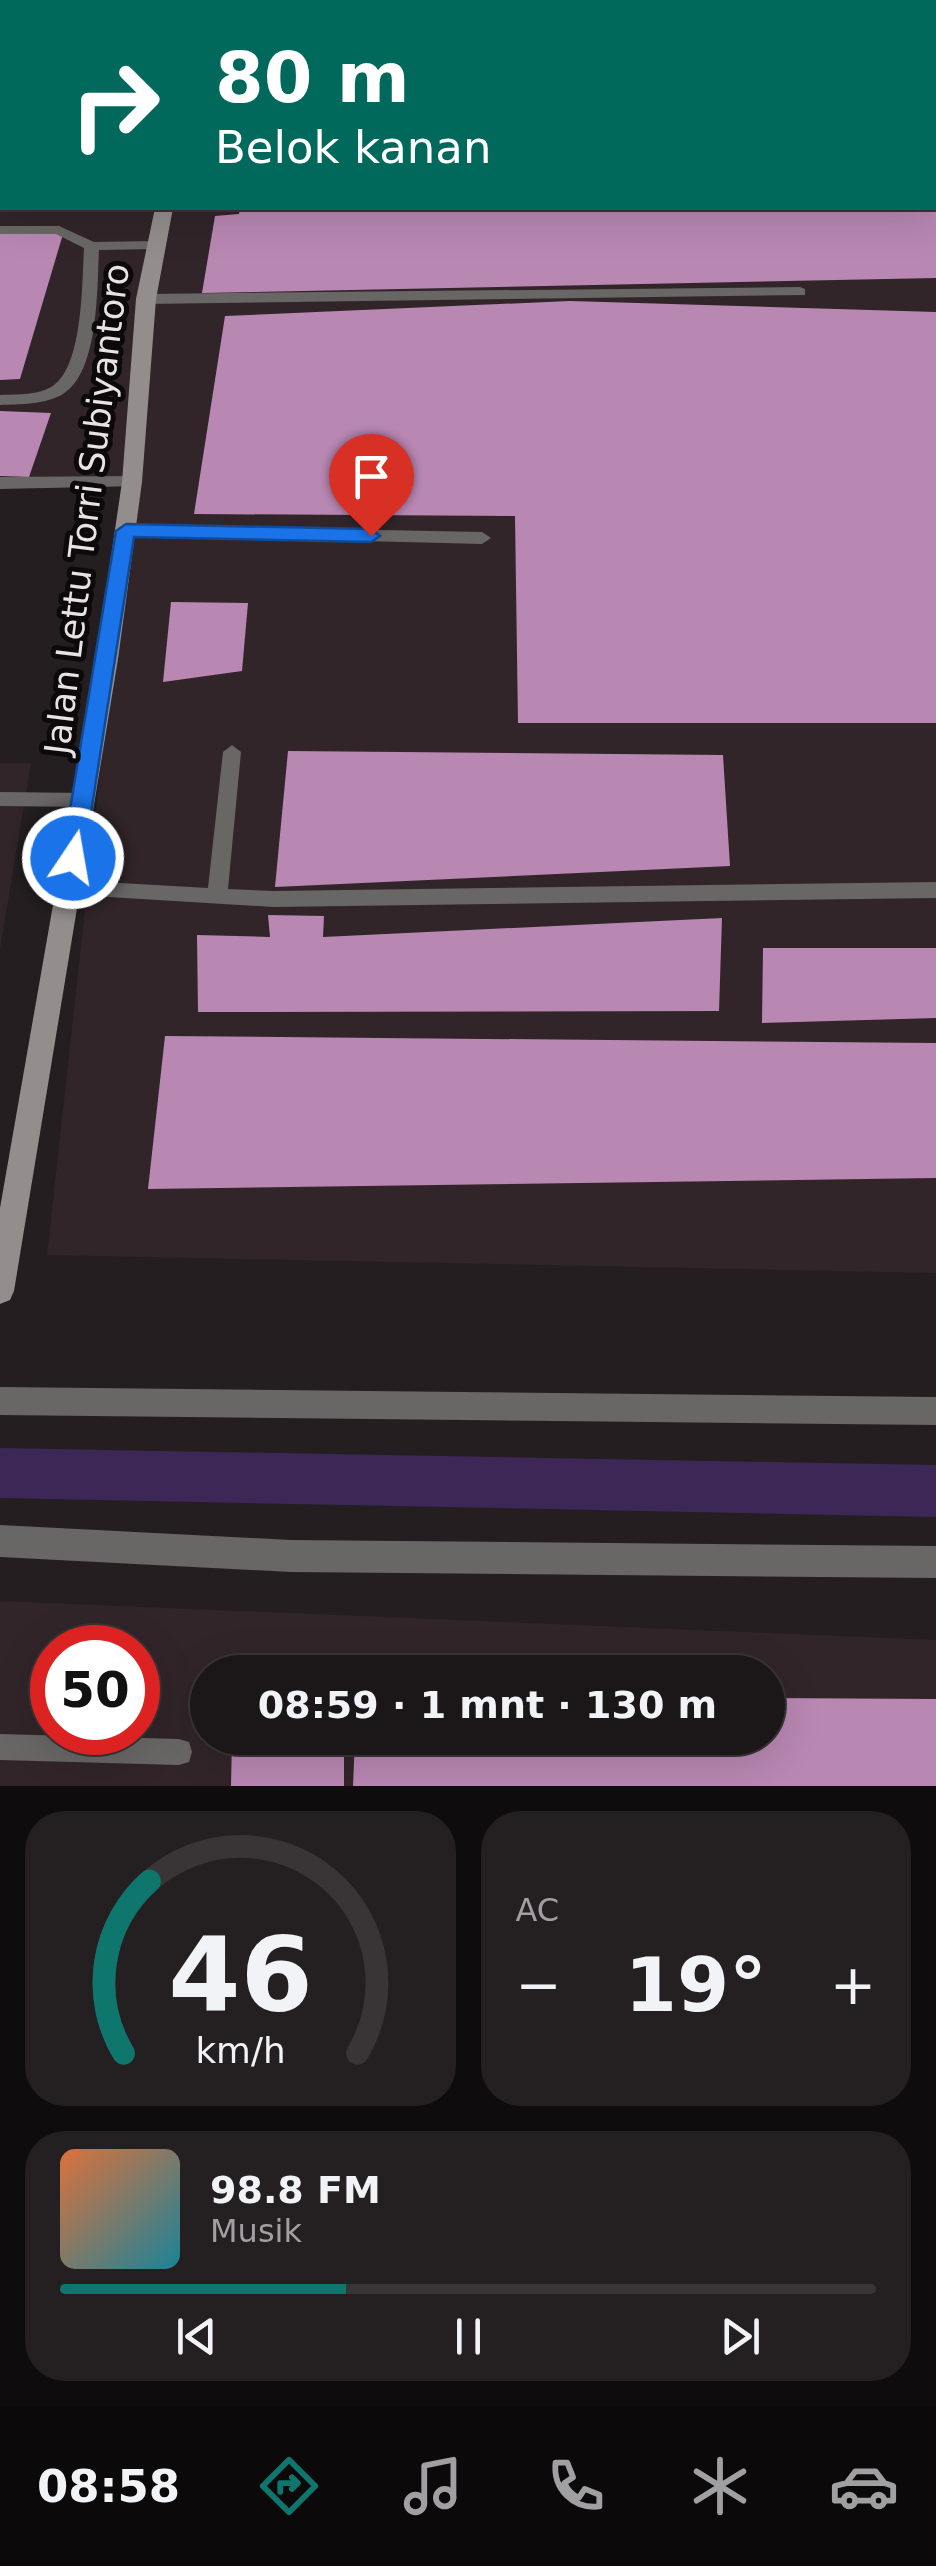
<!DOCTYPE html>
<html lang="id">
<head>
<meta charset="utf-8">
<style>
	:root { --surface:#1b1618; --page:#241f21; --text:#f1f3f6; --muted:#a09fa2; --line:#393537; --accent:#0f766e }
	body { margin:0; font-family:"DejaVu Sans",sans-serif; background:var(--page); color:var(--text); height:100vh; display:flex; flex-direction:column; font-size:38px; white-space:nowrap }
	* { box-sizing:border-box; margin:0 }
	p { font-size:32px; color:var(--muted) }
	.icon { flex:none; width:55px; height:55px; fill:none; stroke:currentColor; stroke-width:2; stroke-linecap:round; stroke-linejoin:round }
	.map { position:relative; height:1786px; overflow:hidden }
	.side { display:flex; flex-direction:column; gap:25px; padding:25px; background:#0f0c0d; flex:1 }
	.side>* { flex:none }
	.hud { position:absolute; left:0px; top:0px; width:938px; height:210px; box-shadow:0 10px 40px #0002,0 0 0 2px var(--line); background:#00695c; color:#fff; overflow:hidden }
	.speed { position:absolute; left:30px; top:1625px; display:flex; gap:20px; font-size:50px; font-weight:700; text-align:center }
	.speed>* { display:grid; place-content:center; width:130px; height:130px; border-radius:50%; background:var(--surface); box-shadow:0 10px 40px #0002,0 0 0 2px var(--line); line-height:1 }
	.speed .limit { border:15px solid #d22; background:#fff; color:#111 }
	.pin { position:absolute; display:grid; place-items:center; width:85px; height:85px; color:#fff; margin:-102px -42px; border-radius:50% 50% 50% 0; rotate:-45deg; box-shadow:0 0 10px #0007 }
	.pin .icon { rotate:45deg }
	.me { position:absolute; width:110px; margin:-55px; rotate:12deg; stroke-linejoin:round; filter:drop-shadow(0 0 8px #0008) }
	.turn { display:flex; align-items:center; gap:35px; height:210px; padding:0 50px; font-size:45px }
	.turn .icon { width:130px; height:130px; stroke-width:2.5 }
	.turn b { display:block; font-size:70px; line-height:85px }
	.big { font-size:75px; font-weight:700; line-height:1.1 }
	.side .widget { flex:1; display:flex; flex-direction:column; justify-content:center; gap:15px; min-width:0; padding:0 35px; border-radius:40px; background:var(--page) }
	.side .dial { align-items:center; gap:0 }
	.dial svg { height:260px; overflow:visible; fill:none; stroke:var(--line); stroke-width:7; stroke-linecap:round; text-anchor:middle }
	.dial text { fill:var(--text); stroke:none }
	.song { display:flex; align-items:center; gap:30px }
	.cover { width:120px; height:120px; border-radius:15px; background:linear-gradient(135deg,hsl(20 70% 55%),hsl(190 70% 35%)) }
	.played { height:10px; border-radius:5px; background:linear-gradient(90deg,var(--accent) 35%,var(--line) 35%) }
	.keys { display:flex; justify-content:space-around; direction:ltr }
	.heat { display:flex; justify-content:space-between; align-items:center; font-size:55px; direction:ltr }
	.side .tiles { flex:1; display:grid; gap:25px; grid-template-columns:1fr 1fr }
	.widget:last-child { grid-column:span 2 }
	.trip { position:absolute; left:190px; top:1655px; width:595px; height:100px; border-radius:50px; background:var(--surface); box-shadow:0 10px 40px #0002,0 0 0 2px var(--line); font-weight:700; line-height:100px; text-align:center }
	.dock { display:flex; height:160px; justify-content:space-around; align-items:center; background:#0b090a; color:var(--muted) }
	.dock .icon { width:70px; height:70px }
	.dock .current { color:var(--accent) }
	.dock b { font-size:45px; color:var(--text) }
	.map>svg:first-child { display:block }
</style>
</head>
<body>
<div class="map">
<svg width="936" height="1786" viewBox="0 0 936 1786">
	<rect width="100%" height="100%" fill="#241e20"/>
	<!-- built -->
	<path fill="#312529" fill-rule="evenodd" d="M0 0H936V1273L47 1255 132 483 0 482ZM2 2H935V208H2Z
		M0 763H31L0 949Z
		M0 1601 936 1640V1786H0ZM52 1648H138V1732H52ZM208 1672H768V1738H208Z"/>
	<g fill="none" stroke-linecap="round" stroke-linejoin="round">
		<!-- canal -->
		<path fill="#3c2756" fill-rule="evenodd" d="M0 1448 936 1465V1517L0 1498Z"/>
	</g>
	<!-- building -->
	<path fill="#b887b2" d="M240 208H936V278L202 293 215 216 239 214Z
		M0 234H63L20 379 0 380Z
		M570 301 936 312V723H518L515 516 194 514 225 316Z
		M0 411 51 413 29 477 0 476Z
		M171 602 248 603 242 671 163 682Z
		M288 751 723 755 730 866 275 887Z
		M268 915 324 916 323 937 722 918 719 1011 198 1012 197 935 270 937Z
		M763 948H936V1018L762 1023Z
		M165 1036 936 1043V1178L148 1189Z
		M343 1663V1672H234V1668Z
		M768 1698 936 1699V1786H353L355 1738H768Z
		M232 1738H344V1786H231Z"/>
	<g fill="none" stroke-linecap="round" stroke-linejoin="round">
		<!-- lane -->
		<path fill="#696666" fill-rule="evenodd" d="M737 0H775L776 2H738Z
			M935 14H936V22H935Z
			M935 115H936V123H935Z
			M0 198H2V206H0Z
			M0 226H59L94 242 156 241 163 245 156 249 99 250C97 288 99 372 63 394 44 405 20 404 0 405V395C17 394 39 396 54 385 83 364 82 282 84 248L56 234H0Z
			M800 287 805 289V295L146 304 138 299 146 294Z
			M132 476 140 482 138 486 0 489V477Z
			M126 525 482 532 491 538 482 544 120 535 117 531Z
			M232 745 241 752 228 889 273 891 936 882V898L273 907 60 894 57 888 60 882 67 880 208 888 223 752Z
			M0 792 85 793 95 800 85 807 0 806Z
			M0 1734 179 1739 189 1742 192 1752 189 1762 179 1765 0 1760Z"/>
		<!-- street -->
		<path fill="#696666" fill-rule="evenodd" d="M0 1387 936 1397V1425L0 1415Z
			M0 1525 291 1540 936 1546V1578L291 1572 0 1557Z"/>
		<!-- secondary -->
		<path fill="#938e8d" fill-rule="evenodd" d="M195 0H211V2H195Z
			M155 208H173L156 299 142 482 118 659 14 1291 10 1300 0 1304V1208L96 659 122 482 136 299Z"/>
	</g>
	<!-- route -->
	<path fill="#1a73e8" stroke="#114b97" stroke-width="2.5" d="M126 524 371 529 380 536 371 542 134 537 84 858 73 867 62 858 116 531Z"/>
	<g text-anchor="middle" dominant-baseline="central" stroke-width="10" stroke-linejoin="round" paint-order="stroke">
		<!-- street labels -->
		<g font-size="35" fill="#e7e3e4" stroke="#0c090a">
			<text transform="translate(87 509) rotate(-83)">Jalan Lettu Torri Subiyantoro</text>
		</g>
	</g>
</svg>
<div class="speed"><div class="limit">50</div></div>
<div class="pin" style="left:371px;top:536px;background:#d93025"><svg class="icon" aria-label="arrive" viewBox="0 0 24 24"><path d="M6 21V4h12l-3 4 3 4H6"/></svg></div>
<svg class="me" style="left:73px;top:858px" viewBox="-20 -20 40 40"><circle r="17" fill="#1a73e8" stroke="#fff" stroke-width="3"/><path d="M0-11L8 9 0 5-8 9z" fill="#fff"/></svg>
<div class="trip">08:59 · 1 mnt · 130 m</div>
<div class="hud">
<div class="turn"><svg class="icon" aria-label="right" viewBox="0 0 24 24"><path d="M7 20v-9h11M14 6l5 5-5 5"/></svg><div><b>80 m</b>Belok kanan</div></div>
</div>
</div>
<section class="side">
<div class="tiles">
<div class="widget dial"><svg viewBox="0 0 100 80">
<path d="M14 69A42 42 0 1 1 86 69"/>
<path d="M14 69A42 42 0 0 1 22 16" stroke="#0f766e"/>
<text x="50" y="56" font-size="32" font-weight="700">46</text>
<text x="50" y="72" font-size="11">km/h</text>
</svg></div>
<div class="widget"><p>AC</p>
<div class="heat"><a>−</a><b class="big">19°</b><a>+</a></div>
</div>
<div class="widget">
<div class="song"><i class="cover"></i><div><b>98.8 FM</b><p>Musik</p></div></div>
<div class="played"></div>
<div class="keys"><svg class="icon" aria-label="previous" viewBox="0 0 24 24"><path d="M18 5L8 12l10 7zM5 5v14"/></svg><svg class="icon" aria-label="pause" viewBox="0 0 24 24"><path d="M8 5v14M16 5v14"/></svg><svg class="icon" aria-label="next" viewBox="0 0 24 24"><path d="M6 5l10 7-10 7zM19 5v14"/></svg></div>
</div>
</div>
</section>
<nav class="dock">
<b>08:58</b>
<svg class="icon current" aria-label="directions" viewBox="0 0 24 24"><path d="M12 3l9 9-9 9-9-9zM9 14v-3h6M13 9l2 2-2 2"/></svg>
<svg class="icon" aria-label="music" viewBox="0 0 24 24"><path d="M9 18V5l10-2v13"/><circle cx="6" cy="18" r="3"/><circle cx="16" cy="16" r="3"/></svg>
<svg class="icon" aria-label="phone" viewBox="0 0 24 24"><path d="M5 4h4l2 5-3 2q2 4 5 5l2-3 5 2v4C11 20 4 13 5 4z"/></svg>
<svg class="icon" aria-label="climate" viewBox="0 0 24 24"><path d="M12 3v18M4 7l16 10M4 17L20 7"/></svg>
<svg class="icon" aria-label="car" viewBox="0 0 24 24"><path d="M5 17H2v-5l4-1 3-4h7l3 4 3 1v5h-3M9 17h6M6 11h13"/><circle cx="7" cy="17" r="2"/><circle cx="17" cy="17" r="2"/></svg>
</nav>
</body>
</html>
